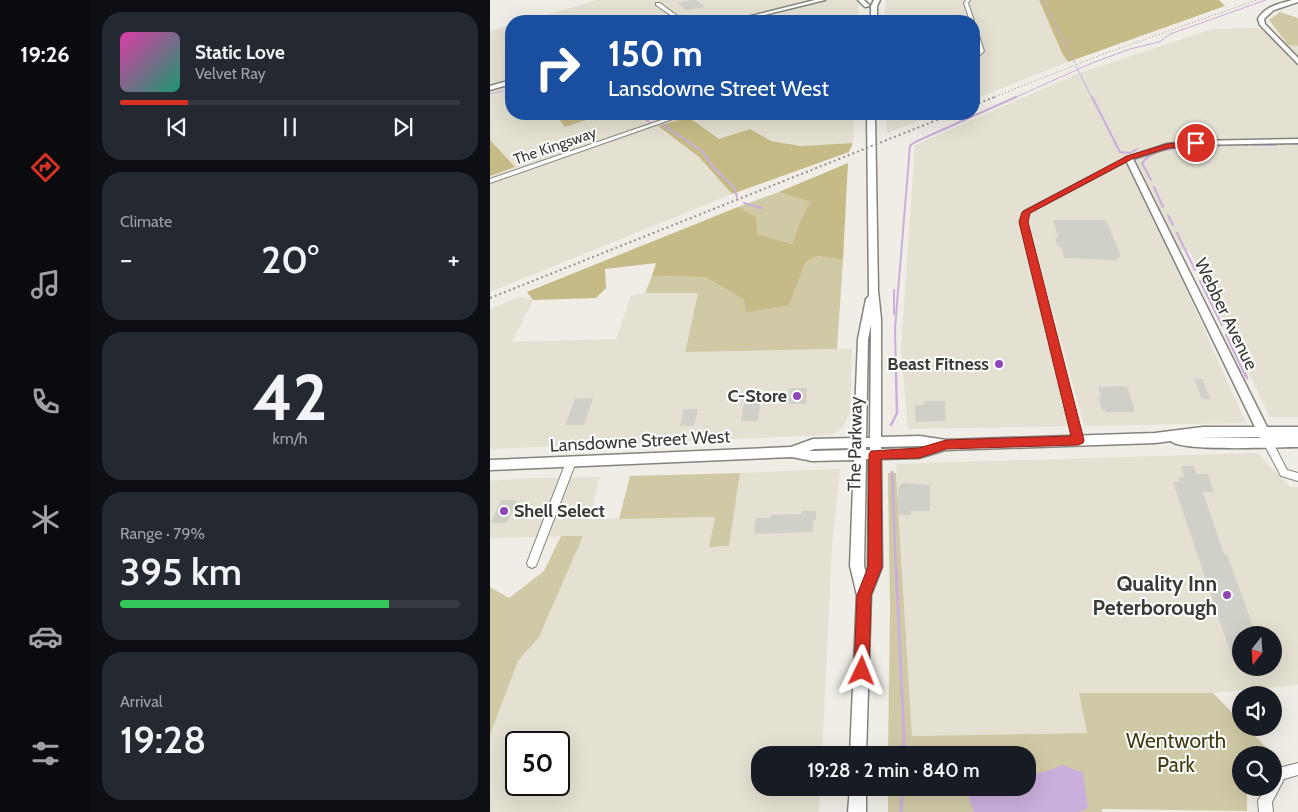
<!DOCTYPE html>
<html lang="en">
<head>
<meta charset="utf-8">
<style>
	:root { --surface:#171b24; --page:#242831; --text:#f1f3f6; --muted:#9ea1a6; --line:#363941; --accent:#d93025 }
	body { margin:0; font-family:Cabin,sans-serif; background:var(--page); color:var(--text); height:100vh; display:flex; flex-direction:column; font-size:19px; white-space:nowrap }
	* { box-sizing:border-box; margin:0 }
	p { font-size:16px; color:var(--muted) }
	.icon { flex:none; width:28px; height:28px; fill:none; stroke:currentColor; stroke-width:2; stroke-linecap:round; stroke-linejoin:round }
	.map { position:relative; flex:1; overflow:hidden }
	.side { display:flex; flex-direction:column; gap:12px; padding:12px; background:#0d0f14; width:400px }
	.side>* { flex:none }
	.guide { position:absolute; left:15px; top:15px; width:475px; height:105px; border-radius:20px; box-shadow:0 5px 20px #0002; background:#1a4fa0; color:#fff; overflow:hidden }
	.needle { width:32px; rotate:197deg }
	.buttons { position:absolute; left:742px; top:626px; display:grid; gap:10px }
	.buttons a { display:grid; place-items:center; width:50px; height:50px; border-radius:50%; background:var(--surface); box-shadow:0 5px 20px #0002; font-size:25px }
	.speed { position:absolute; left:15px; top:731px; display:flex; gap:10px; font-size:25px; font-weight:700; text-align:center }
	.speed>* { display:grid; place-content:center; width:65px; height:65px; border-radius:50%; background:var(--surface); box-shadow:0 5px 20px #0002; line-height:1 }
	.speed .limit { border:2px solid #111; border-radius:8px; background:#fff; color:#111 }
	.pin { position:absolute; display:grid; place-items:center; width:42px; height:42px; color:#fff; margin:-21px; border:2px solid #fff; border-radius:50%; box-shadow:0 1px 5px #0007 }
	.me { position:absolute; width:55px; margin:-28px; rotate:2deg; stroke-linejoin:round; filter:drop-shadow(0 0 4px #0008) }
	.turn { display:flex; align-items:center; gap:18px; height:105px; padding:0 20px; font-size:22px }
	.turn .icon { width:65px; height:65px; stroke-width:2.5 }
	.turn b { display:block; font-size:35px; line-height:42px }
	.big { font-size:38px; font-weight:600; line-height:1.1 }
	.side .tile { flex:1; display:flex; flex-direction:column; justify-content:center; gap:8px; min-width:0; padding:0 18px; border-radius:20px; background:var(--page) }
	.side .dial { align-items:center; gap:0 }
	.dial b { font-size:65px; line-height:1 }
	.song { display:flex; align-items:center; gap:15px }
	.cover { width:60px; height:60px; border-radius:8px; background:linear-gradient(135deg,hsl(320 70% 55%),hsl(160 70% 35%)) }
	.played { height:5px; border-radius:2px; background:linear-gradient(90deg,var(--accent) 20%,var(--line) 20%) }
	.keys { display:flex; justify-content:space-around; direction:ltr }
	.heat { display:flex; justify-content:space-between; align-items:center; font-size:28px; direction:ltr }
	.charge { height:8px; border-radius:4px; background:linear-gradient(90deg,#34c759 79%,var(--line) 0) }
	.trip { position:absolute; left:261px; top:746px; width:285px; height:50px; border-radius:20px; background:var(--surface); box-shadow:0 5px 20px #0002; font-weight:600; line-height:50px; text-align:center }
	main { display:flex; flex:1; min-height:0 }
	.tab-bar { display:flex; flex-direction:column; width:90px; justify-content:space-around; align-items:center; background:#090b0e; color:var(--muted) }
	.tab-bar .icon { width:35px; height:35px }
	.tab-bar .active { color:var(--accent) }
	.tab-bar b { font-size:22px; color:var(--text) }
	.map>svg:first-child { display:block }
</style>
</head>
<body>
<main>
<nav class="tab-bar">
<b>19:26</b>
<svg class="icon active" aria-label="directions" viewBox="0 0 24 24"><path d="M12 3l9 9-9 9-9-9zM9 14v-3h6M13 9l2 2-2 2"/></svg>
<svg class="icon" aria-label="music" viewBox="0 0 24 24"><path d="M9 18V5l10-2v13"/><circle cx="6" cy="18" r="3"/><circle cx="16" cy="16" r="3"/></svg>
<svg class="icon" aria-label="phone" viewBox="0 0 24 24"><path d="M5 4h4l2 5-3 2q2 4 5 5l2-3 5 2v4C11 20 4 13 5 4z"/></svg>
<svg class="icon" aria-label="climate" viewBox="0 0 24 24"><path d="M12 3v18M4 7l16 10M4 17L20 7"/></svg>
<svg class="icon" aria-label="car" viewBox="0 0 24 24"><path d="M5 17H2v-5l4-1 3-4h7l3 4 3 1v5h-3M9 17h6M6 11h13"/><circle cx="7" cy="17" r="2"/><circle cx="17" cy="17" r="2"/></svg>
<svg class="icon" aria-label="filters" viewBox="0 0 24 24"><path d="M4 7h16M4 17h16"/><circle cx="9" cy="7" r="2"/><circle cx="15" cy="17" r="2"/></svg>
</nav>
<section class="side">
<div class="tile">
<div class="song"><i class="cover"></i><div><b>Static Love</b><p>Velvet Ray</p></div></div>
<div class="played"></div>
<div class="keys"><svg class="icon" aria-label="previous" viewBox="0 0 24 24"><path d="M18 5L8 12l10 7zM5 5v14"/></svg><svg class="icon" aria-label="pause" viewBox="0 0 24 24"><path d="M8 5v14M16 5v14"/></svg><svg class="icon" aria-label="next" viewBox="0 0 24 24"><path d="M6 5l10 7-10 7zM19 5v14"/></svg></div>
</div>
<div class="tile"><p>Climate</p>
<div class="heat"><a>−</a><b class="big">20°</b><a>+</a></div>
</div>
<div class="tile dial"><b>42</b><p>km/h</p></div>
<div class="tile"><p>Range · 79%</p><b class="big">395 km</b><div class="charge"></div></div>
<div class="tile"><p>Arrival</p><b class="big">19:28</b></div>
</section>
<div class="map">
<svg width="808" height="812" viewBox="0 0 808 812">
	<rect width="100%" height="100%" fill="#efede5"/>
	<!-- built -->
	<path fill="#e4e1d2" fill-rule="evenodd" d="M107 0H366L369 1 368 21H35Z
		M396 0H549L572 53 578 62 484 99V21H394Z
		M21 25V114H364L363 143 311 146 281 141 260 129 229 139 198 117 168 126 209 157 242 194 0 292V31Z
		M773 28 790 45 808 46V417H780L699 250 678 249 756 423 594 426 557 290 545 291 579 426 418 429 411 348 425 145 587 74 722 29Z
		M397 114H447L397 133Z
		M155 293H208L195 352 362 349 360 413 352 428 342 435 0 449V309L30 297 43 300 22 342 126 339 141 296Z
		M767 453 800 487H808V685L723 693H590L597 733 422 736 406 464ZM751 635H784V668H751Z
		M350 469 342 545 332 755H270V788H330L329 812H0V735L28 661 49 637 92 536 0 538V481L41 478 110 477 99 519 225 517 220 547 239 546 250 473ZM26 742H69V785H26Z"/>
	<!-- green -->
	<path fill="#d0c9a6" d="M790 12 808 18V46L798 45 779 20Z
		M289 192 322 202 311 219 302 244 267 234 248 207Z
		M327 256 353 260 347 349 195 352 208 293H155L162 276 215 277 254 300Z
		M250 473 239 546 219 547 225 517 129 519 140 476Z
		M398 473H406L422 736 597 733 589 693H723L751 722V728H757L783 754 751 755V788H757V811L612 809V812H398V788H538V755H398L400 609Z
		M71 536H93L49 637 28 661 0 735V587L19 598 54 571Z"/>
	<!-- forest -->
	<path fill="#c6bb86" d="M549 0H729L735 6 578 62 572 53Z
		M65 114H104L105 117 75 127Z
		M198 117 229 139 260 129 281 141 311 146 363 143 359 152 242 194 209 157 168 126Z
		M0 140 25 167 0 176Z
		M358 163 353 260 327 256 315 263 299 305 256 312 254 300 215 277 162 276 166 263 115 269 116 288 106 298 43 300 37 292 248 207 266 217 267 234 302 244 311 219 321 202 289 192Z"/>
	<!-- water -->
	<path fill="#caaedc" d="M573 765 593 773 598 808 589 812H484L479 799 481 788H538V773H551Z"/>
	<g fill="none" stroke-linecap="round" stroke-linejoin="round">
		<!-- stream-far3 -->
		<path stroke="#caaedc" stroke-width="1" d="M553 0 585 63
			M586 66 602 98
			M0 94 21 89
			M524 98 602 63 640 49 669 42 680 34 776 0"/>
		<!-- stream-far2 -->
		<path stroke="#caaedc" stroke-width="2" d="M602 97 630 152 640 153 647 149
			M150 114 159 122
			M173 125 212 151 224 168 244 187 247 197
			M791 144H794
			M801 144H808
			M737 145H748
			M754 145H757
			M764 145H786
			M726 146 732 145
			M695 147 718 146
			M661 180 652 163C661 151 674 150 687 148
			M664 187 673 207
			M254 203 272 208
			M678 215 683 225
			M687 233 705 270
			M710 281 732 325
			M404 290V314
			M405 328 420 146 425 142 526 97
			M405 328 406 375
			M736 335 755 375"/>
		<!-- stream-far1 -->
		<path stroke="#caaedc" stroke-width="2.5" d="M755 373 757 378
			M401 425 407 413 406 373
			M402 472 406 569"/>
		<!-- stream -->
		<path stroke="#caaedc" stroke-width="3" d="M406 567 414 736 413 755
			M411 812 412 788"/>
	</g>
	<!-- building -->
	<path fill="#d1d0c8" d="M201 0H206L215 7 196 10 187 3Z
		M563 220H616L631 257H627L628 260 574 258 571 247H568L565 237H568Z
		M704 379H712L721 399H712Z
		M637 386 645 412H616L615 410H612L608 397H611L608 387Z
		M299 388H317L316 404H298Z
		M256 391H272L268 421H251Z
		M103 398 94 425H75L85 399Z
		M434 401H455L456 421 426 422 425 405H434Z
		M194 409H208L204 426H190Z
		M691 466H704L706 474H718L724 492H713L734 554H737L766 635H751V657H742L683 482H689L688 477H694Z
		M413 483 440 485V511H421V515H408V487Z
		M11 500H27L17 523H1Z
		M311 511H326V520H323V532L264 534 266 518H280L281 515 311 514Z"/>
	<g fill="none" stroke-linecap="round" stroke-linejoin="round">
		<!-- street casing -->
		<g stroke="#84837c" stroke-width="2">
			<path id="street" d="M476 0H480L478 3 484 21V22L480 21 474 3Z
				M166 3H170L194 21H189L166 5Z
				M484 26 486 27 494 51 490 55H484V53H489L490 51 484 33Z
				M189 114H197L0 183V179Z
				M639 156 642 158 641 159 539 213 537 222 593 440 591 443H585L583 440 531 222 534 211Z
				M778 438 781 439 797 470 808 473V481L791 476 773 442 775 439Z
				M81 458 84 459 86 462 47 563 46 566 42 568 38 566 37 563 76 462 78 459Z
				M808 763V775L794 779 782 802 783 812H769L768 801 775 788H784V773L785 769Z"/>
		</g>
		<!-- secondary casing -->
		<g stroke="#84837c" stroke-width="3">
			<path id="secondary" d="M325 0H335L250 21H241Z
				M368 0H374L380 6 375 7Z
				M384 0H390L387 6V21H381V6Z
				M802 0H808V2L784 10 774 19 775 24 808 58V64L770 25 768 19C775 6 789 4 802 0Z
				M21 80V84L0 90V86Z
				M377 114H385L388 291 391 319V437L430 436 456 440 665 433 713 427H765L635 158 677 144 706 141 808 139V143L706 145 678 148 643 159 777 427H808V437L782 438 808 437V447C789 447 690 452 681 441L665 443 455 450 429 458 391 459 392 567 381 595 376 755H360L367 595 360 566 364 460 322 461 302 457 0 470V460L301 447 323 439 364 438 368 339 376 299 379 296ZM381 325 380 438H376L378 339ZM707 437H769L770 438ZM430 446H435L429 448 391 449V447ZM376 447H380V450H376ZM364 448V450L319 451 324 449ZM376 459H379L378 567 376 573 374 566Z
				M360 788H376V812H358Z"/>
		</g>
		<!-- street -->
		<use href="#street" fill="#fff" fill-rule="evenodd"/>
		<!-- secondary -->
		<use href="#secondary" fill="#fff" fill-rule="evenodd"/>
		<!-- rail-far1 -->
		<path stroke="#95938e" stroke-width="1" stroke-dasharray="1 2.5" stroke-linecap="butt" d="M502 98 613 54 767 0"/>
		<!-- rail -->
		<path stroke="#95938e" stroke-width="2" stroke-dasharray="2 3" stroke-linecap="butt" d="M484 105 505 97
			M0 298 462 114"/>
	</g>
	<!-- route -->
	<path fill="#d93025" stroke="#8d1f18" d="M706 141 708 142V145L678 148 642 159 540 213 538 222 594 440 593 443 588 445 456 449 429 458 391 459 392 567 381 595 379 671 377 677 372 679 366 677 364 671 367 595 378 567 379 454 381 451 429 448 456 440 581 436 529 222 532 212 637 156 677 144Z"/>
	<!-- markers -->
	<g fill="#9044b6" stroke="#fff" stroke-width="2">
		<circle cx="509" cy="364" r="5"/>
		<circle cx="307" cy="396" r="5"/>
		<circle cx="14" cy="511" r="5"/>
		<circle cx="737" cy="595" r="5"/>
	</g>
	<g text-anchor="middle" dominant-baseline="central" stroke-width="4" stroke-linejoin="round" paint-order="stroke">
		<!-- far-street labels -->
		<g font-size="15" fill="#3c3b38" stroke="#fff">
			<text transform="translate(65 146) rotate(-19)">The Kingsway</text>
		</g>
		<!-- street labels -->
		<g font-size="18" fill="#3c3b38" stroke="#fff">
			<text transform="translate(736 314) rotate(64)">Webber Avenue</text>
			<text transform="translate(150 441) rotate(-3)">Lansdowne Street West</text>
			<text transform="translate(365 444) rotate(-89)">The Parkway</text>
		</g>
		<!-- poi labels -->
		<g font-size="18" font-weight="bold" fill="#3c3b38" stroke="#fff" text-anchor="end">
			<text x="499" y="364">Beast Fitness</text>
			<text x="297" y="396">C-Store</text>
			<text x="24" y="511" text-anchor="start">Shell Select</text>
		</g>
		<!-- near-poi labels -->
		<g font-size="21" font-weight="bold" fill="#3c3b38" stroke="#fff" text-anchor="end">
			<text x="727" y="583">Quality Inn<tspan x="727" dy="24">Peterborough</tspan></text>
		</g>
		<!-- near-park labels -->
		<g font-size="21" fill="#443c11" stroke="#fff">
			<text x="686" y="740">Wentworth<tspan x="686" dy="24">Park</tspan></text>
		</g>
	</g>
</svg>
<div class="buttons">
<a><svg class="needle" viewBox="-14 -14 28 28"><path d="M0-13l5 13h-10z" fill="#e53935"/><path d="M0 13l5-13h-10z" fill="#9ea1a6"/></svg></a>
<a><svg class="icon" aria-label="sound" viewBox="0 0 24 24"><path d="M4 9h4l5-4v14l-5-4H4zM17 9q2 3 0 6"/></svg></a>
<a><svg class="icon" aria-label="search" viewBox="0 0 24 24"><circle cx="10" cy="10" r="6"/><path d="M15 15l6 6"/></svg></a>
</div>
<div class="speed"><div class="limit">50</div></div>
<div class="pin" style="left:706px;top:143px;background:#d93025"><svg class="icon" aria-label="arrive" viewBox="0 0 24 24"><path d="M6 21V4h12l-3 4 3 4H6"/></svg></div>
<svg class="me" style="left:372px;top:671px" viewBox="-20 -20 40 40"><path d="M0-17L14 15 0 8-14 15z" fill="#d93025" stroke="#fff" stroke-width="4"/></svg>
<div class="trip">19:28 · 2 min · 840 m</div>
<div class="guide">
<div class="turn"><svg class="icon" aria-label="right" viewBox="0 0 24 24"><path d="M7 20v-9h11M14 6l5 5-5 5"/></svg><div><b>150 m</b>Lansdowne Street West</div></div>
</div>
</div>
</main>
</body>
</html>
